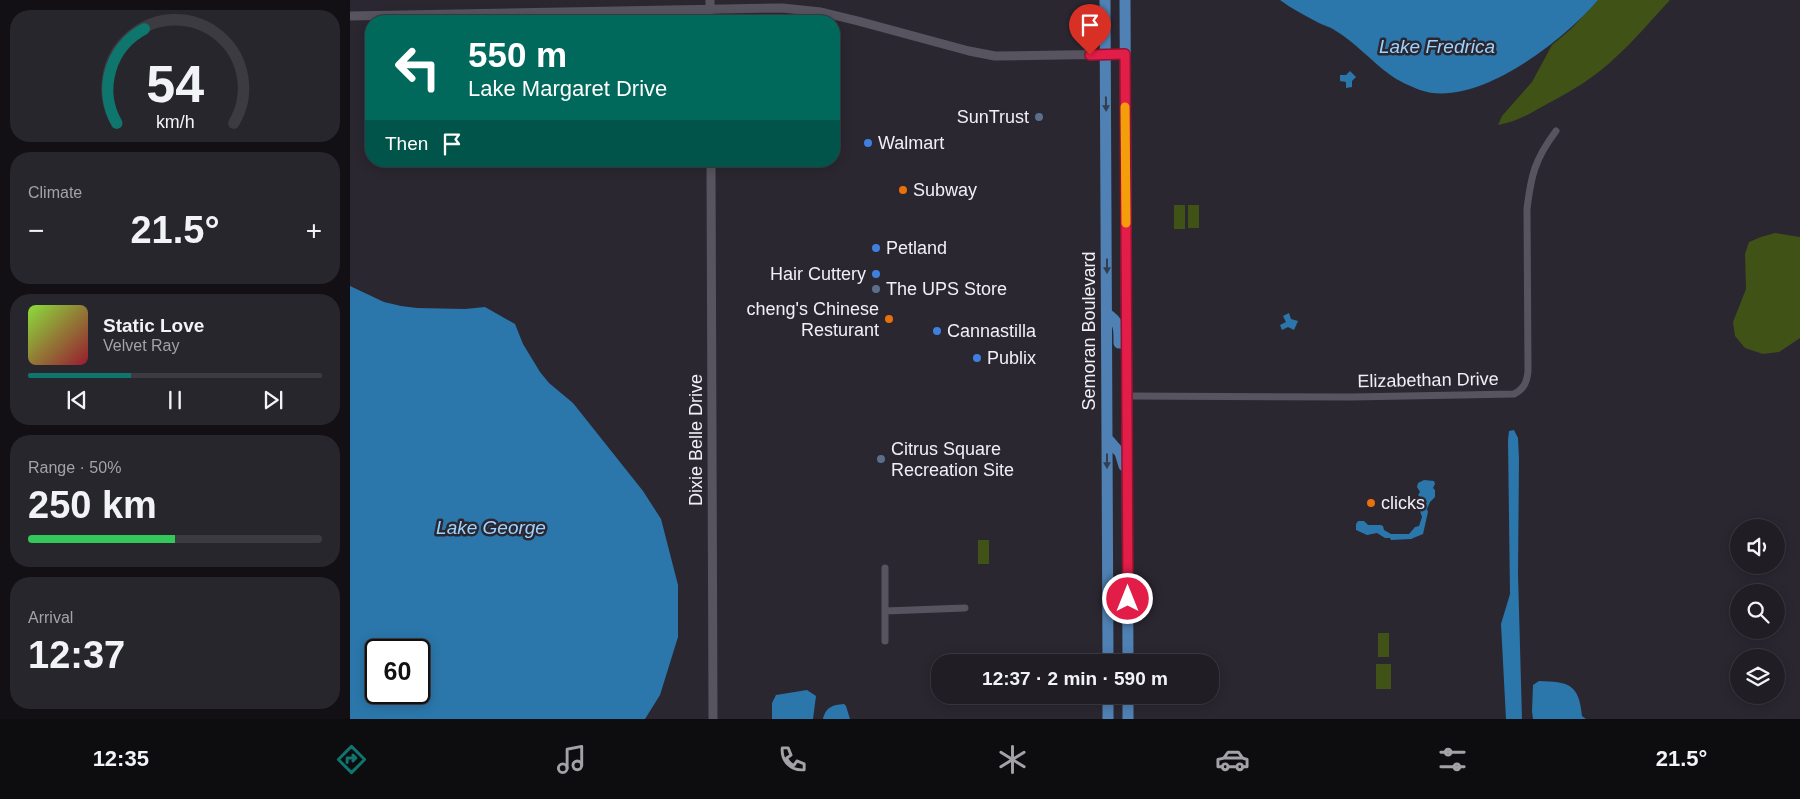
<!DOCTYPE html>
<html lang="en">
<head>
<meta charset="utf-8">
<style>
	:root { --surface:#201d25; --page:#28262d; --text:#f1f3f6; --muted:#a2a2a7; --line:#3d3b42; --accent:#0f766e }
	body { margin:0; font-family:Helvetica,sans-serif; background:var(--page); color:var(--text); height:100vh; display:flex; flex-direction:column; font-size:19px; white-space:nowrap }
	* { box-sizing:border-box; margin:0 }
	p { font-size:16px; color:var(--muted) }
	.icon { flex:none; width:28px; height:28px; fill:none; stroke:currentColor; stroke-width:2; stroke-linecap:round; stroke-linejoin:round }
	.map { position:relative; flex:1; overflow:hidden }
	.sheet { display:flex; flex-direction:column; gap:10px; padding:10px; background:#121014; width:350px }
	.sheet>* { flex:none }
	.hud { position:absolute; left:15px; top:15px; width:475px; height:152px; border-radius:20px; box-shadow:0 2px 12px #0003,0 0 0 1px var(--line); background:#00695c; color:#fff; overflow:hidden }
	.fabs { position:absolute; left:1380px; top:519px; display:grid; gap:10px }
	.fabs a { display:grid; place-items:center; width:55px; height:55px; border-radius:50%; background:var(--surface); box-shadow:0 2px 12px #0003,0 0 0 1px var(--line); font-size:25px }
	.speed { position:absolute; left:15px; top:639px; display:flex; gap:10px; font-size:25px; font-weight:700; text-align:center }
	.speed>* { display:grid; place-content:center; width:65px; height:65px; border-radius:50%; background:var(--surface); box-shadow:0 2px 12px #0003,0 0 0 1px var(--line); line-height:1 }
	.speed .limit { border:2px solid #111; border-radius:8px; background:#fff; color:#111 }
	.pin { position:absolute; display:grid; place-items:center; width:42px; height:42px; color:#fff; margin:-51px -21px; border-radius:50% 50% 50% 0; rotate:-45deg; box-shadow:0 0 5px #0007 }
	.pin .icon { rotate:45deg }
	.me { position:absolute; width:55px; margin:-28px; rotate:0deg; stroke-linejoin:round; filter:drop-shadow(0 0 4px #0008) }
	.turn { display:flex; align-items:center; gap:18px; height:105px; padding:0 20px; font-size:22px }
	.turn .icon { width:65px; height:65px; stroke-width:2.5 }
	.turn b { display:block; font-size:35px; line-height:42px }
	.then { display:flex; align-items:center; height:48px; padding:0 20px; background:#0003; gap:10px; font-size:19px }
	.big { font-size:38px; font-weight:600; line-height:1.1 }
	.sheet .widget { flex:1; display:flex; flex-direction:column; justify-content:center; gap:8px; min-width:0; padding:0 18px; border-radius:20px; background:var(--page) }
	.sheet .dial { align-items:center; gap:0 }
	.dial svg { height:130px; overflow:visible; fill:none; stroke:var(--line); stroke-width:7; stroke-linecap:round; text-anchor:middle }
	.dial text { fill:var(--text); stroke:none }
	.song { display:flex; align-items:center; gap:15px }
	.cover { width:60px; height:60px; border-radius:8px; background:linear-gradient(135deg,hsl(90 70% 55%),hsl(350 70% 35%)) }
	.played { height:5px; border-radius:2px; background:linear-gradient(90deg,var(--accent) 35%,var(--line) 35%) }
	.keys { display:flex; justify-content:space-around; direction:ltr }
	.heat { display:flex; justify-content:space-between; align-items:center; font-size:28px; direction:ltr }
	.charge { height:8px; border-radius:4px; background:linear-gradient(90deg,#34c759 50%,var(--line) 0) }
	.trip { position:absolute; left:581px; top:654px; width:288px; height:50px; border-radius:20px; background:var(--surface); box-shadow:0 2px 12px #0003,0 0 0 1px var(--line); font-weight:600; line-height:50px; text-align:center }
	.tabs { display:flex; height:80px; justify-content:space-around; align-items:center; background:#0d0c0f; color:var(--muted) }
	.tabs .icon { width:35px; height:35px }
	.tabs .selected { color:var(--accent) }
	.tabs b { font-size:22px; color:var(--text) }
	main { display:flex; flex:1; min-height:0 }
	.map>svg:first-child { display:block }
</style>
</head>
<body>
<main>
<section class="sheet">
<div class="widget dial"><svg viewBox="0 0 100 80">
<path d="M14 69A42 42 0 1 1 86 69"/>
<path d="M14 69A42 42 0 0 1 31 11" stroke="#0f766e"/>
<text x="50" y="56" font-size="32" font-weight="700">54</text>
<text x="50" y="72" font-size="11">km/h</text>
</svg></div>
<div class="widget"><p>Climate</p>
<div class="heat"><a>−</a><b class="big">21.5°</b><a>+</a></div>
</div>
<div class="widget">
<div class="song"><i class="cover"></i><div><b>Static Love</b><p>Velvet Ray</p></div></div>
<div class="played"></div>
<div class="keys"><svg class="icon" aria-label="previous" viewBox="0 0 24 24"><path d="M18 5L8 12l10 7zM5 5v14"/></svg><svg class="icon" aria-label="pause" viewBox="0 0 24 24"><path d="M8 5v14M16 5v14"/></svg><svg class="icon" aria-label="next" viewBox="0 0 24 24"><path d="M6 5l10 7-10 7zM19 5v14"/></svg></div>
</div>
<div class="widget"><p>Range · 50%</p><b class="big">250 km</b><div class="charge"></div></div>
<div class="widget"><p>Arrival</p><b class="big">12:37</b></div>
</section>
<div class="map">
<svg width="1450" height="719" viewBox="0 0 1450 719">
	<rect width="100%" height="100%" fill="#2a2731"/>
	<!-- green -->
	<path fill="#405216" d="M1248 0H1320C1302 19 1286 39 1267 56 1247 76 1222 91 1197 104 1181 113 1167 122 1148 125L1152 116 1182 82 1202 45 1221 29Z
		M824 205H835V229H824Z
		M838 205H849V228H838Z
		M1425 233 1450 237V338L1429 352 1413 354 1395 348 1385 336 1383 322 1396 289 1395 254 1399 242 1411 237Z
		M628 540H639V564H628Z
		M1028 633H1039V657H1028Z
		M1026 664H1041V689H1026Z"/>
	<!-- water -->
	<path fill="#2b77ab" fill-rule="evenodd" d="M930 0H1248C1214 40 1126 110 1070 90 1060 86 1048 81 1039 74 1021 61 1006 43 986 31 981 27 975 26 969 23 956 16 942 9 930 0Z
		M1000 71 1006 77 1002 81V87L996 88V82L990 81V75H996Z
		M0 286 34 302 51 306 67 308 115 309 135 307 165 324 173 344 190 372 199 383 223 403 293 491 311 519 328 585V637L310 695 295 719H0ZM26 650H69V692H26Z
		M939 313 941 319 948 321 944 330 938 327 932 330 930 325 936 322 933 316Z
		M1164 430 1168 438 1169 459 1168 574 1172 719H1156L1151 624 1160 594 1158 440 1159 431Z
		M1074 480 1084 481 1085 484 1083 488 1085 490V497L1080 502 1077 509 1078 512 1073 534 1061 539 1041 540 1040 538H1035L1027 533 1017 535 1006 530V524L1008 521H1014L1018 525H1031L1033 526 1034 530 1041 534H1059L1065 527 1069 526 1072 517 1069 508 1073 499 1068 495 1070 492 1067 487 1068 483Z
		M1189 681C1218 682 1229 683 1232 716L1236 719H1183L1182 711 1183 685Z
		M457 690 466 696 463 719H422V703L426 695Z
		M494 704 496 706 500 719H473C476 707 482 705 494 704Z"/>
	<g fill="none" stroke-linecap="round" stroke-linejoin="round">
		<!-- minor -->
		<path stroke="#57545f" stroke-width="7" d="M777 396 1002 397 1164 394C1174 389 1177 382 1178 371L1177 209C1181 175 1185 159 1206 131
			M535 611 615 608
			M535 641V568"/>
		<!-- tertiary -->
		<path stroke="#57545f" stroke-width="9" d="M360 0V21
			M0 16 432 8 471 12 508 21 619 51 645 56 775 54
			M361 161 363 719"/>
		<!-- primary -->
		<path stroke="#5081b4" stroke-width="11" d="M755 0 758 662
			M775 0 778 662
			M757 314C770 322 769 329 769 343
			M757 438 770 453 774 466
			M761 590 764 602 778 618
			M758 695V719
			M778 695V719"/>
	</g>
	<!-- one-way arrows -->
	<defs><path id="oneway-solid" d="M-6-.8H1V-3.2L6.5 0L1 3.2V.8H-6Z" transform="scale(1.25)"/></defs>
	<g fill="#343e52">
		<use href="#oneway-solid" transform="translate(756 104) rotate(89)"/>
		<use href="#oneway-solid" transform="translate(757 266) rotate(90)"/>
		<use href="#oneway-solid" transform="translate(757 461) rotate(90)"/>
	</g>
	<g fill="none" stroke-linecap="round" stroke-linejoin="round">
		<!-- route casing -->
		<g stroke="#92132f" stroke-width="12">
			<path id="route" d="M740 55 775 54 778 599"/>
		</g>
		<!-- route -->
		<use href="#route" stroke="#e11d48" stroke-width="9"/>
		<!-- slow -->
		<path stroke="#f59e0b" stroke-width="9" d="M775 107 776 223"/>
	</g>
	<!-- markers -->
	<g fill="#5c6f8a" stroke="#2a2731" stroke-width="2">
		<circle cx="689" cy="117" r="5"/>
		<circle cx="526" cy="289" r="5"/>
		<circle cx="531" cy="459" r="5"/>
	</g>
	<g fill="#3f7fe0" stroke="#2a2731" stroke-width="2">
		<circle cx="518" cy="143" r="5"/>
		<circle cx="526" cy="248" r="5"/>
		<circle cx="526" cy="274" r="5"/>
		<circle cx="587" cy="331" r="5"/>
		<circle cx="627" cy="358" r="5"/>
	</g>
	<g fill="#e8710a" stroke="#2a2731" stroke-width="2">
		<circle cx="553" cy="190" r="5"/>
		<circle cx="539" cy="319" r="5"/>
		<circle cx="1021" cy="503" r="5"/>
	</g>
	<g text-anchor="middle" dominant-baseline="central" stroke-width="5" stroke-linejoin="round" paint-order="stroke">
		<!-- poi labels -->
		<g font-size="18" fill="#f1eff6" stroke="#2a2731" text-anchor="start">
			<text x="679" y="117" text-anchor="end">SunTrust</text>
			<text x="528" y="143">Walmart</text>
			<text x="563" y="190">Subway</text>
			<text x="536" y="248">Petland</text>
			<text x="516" y="274" text-anchor="end">Hair Cuttery</text>
			<text x="536" y="289">The UPS Store</text>
			<text x="529" y="309" text-anchor="end">cheng's Chinese<tspan x="529" dy="21">Resturant</tspan></text>
			<text x="597" y="331">Cannastilla</text>
			<text x="637" y="358">Publix</text>
			<text x="541" y="449">Citrus Square<tspan x="541" dy="21">Recreation Site</tspan></text>
			<text x="1031" y="503">clicks</text>
		</g>
		<!-- street labels -->
		<g font-size="18" fill="#f1eff6" stroke="#2a2731">
			<text transform="translate(739 331) rotate(-90)">Semoran Boulevard</text>
			<text transform="translate(1078 380) rotate(-1)">Elizabethan Drive</text>
			<text transform="translate(346 440) rotate(-90)">Dixie Belle Drive</text>
		</g>
		<!-- water labels -->
		<g font-size="19" font-style="italic" fill="#9cd3ff" stroke="#2a2731">
			<text x="1087" y="46">Lake Fredrica</text>
			<text x="141" y="527">Lake George</text>
		</g>
	</g>
</svg>
<div class="fabs">
<a><svg class="icon" aria-label="sound" viewBox="0 0 24 24"><path d="M4 9h4l5-4v14l-5-4H4zM17 9q2 3 0 6"/></svg></a>
<a><svg class="icon" aria-label="search" viewBox="0 0 24 24"><circle cx="10" cy="10" r="6"/><path d="M15 15l6 6"/></svg></a>
<a><svg class="icon" aria-label="layers" viewBox="0 0 24 24"><path d="M12 4l9 5-9 5-9-5zM3 14l9 5 9-5"/></svg></a>
</div>
<div class="speed"><div class="limit">60</div></div>
<div class="pin" style="left:740px;top:55px;background:#d93025"><svg class="icon" aria-label="arrive" viewBox="0 0 24 24"><path d="M6 21V4h12l-3 4 3 4H6"/></svg></div>
<svg class="me" style="left:778px;top:599px" viewBox="-20 -20 40 40"><circle r="17" fill="#e11d48" stroke="#fff" stroke-width="3"/><path d="M0-11L8 9 0 5-8 9z" fill="#fff"/></svg>
<div class="trip">12:37 · 2 min · 590 m</div>
<div class="hud">
<div class="turn"><svg class="icon" aria-label="left" viewBox="0 0 24 24"><path d="M17 20v-9H6M10 6l-5 5 5 5"/></svg><div><b>550 m</b>Lake Margaret Drive</div></div>
<div class="then">Then<svg class="icon" aria-label="arrive" viewBox="0 0 24 24"><path d="M6 21V4h12l-3 4 3 4H6"/></svg></div>
</div>
</div>
</main>
<nav class="tabs">
<b>12:35</b>
<svg class="icon selected" aria-label="directions" viewBox="0 0 24 24"><path d="M12 3l9 9-9 9-9-9zM9 14v-3h6M13 9l2 2-2 2"/></svg>
<svg class="icon" aria-label="music" viewBox="0 0 24 24"><path d="M9 18V5l10-2v13"/><circle cx="6" cy="18" r="3"/><circle cx="16" cy="16" r="3"/></svg>
<svg class="icon" aria-label="phone" viewBox="0 0 24 24"><path d="M5 4h4l2 5-3 2q2 4 5 5l2-3 5 2v4C11 20 4 13 5 4z"/></svg>
<svg class="icon" aria-label="climate" viewBox="0 0 24 24"><path d="M12 3v18M4 7l16 10M4 17L20 7"/></svg>
<svg class="icon" aria-label="car" viewBox="0 0 24 24"><path d="M5 17H2v-5l4-1 3-4h7l3 4 3 1v5h-3M9 17h6M6 11h13"/><circle cx="7" cy="17" r="2"/><circle cx="17" cy="17" r="2"/></svg>
<svg class="icon" aria-label="filters" viewBox="0 0 24 24"><path d="M4 7h16M4 17h16"/><circle cx="9" cy="7" r="2"/><circle cx="15" cy="17" r="2"/></svg>
<b>21.5°</b>
</nav>
</body>
</html>
